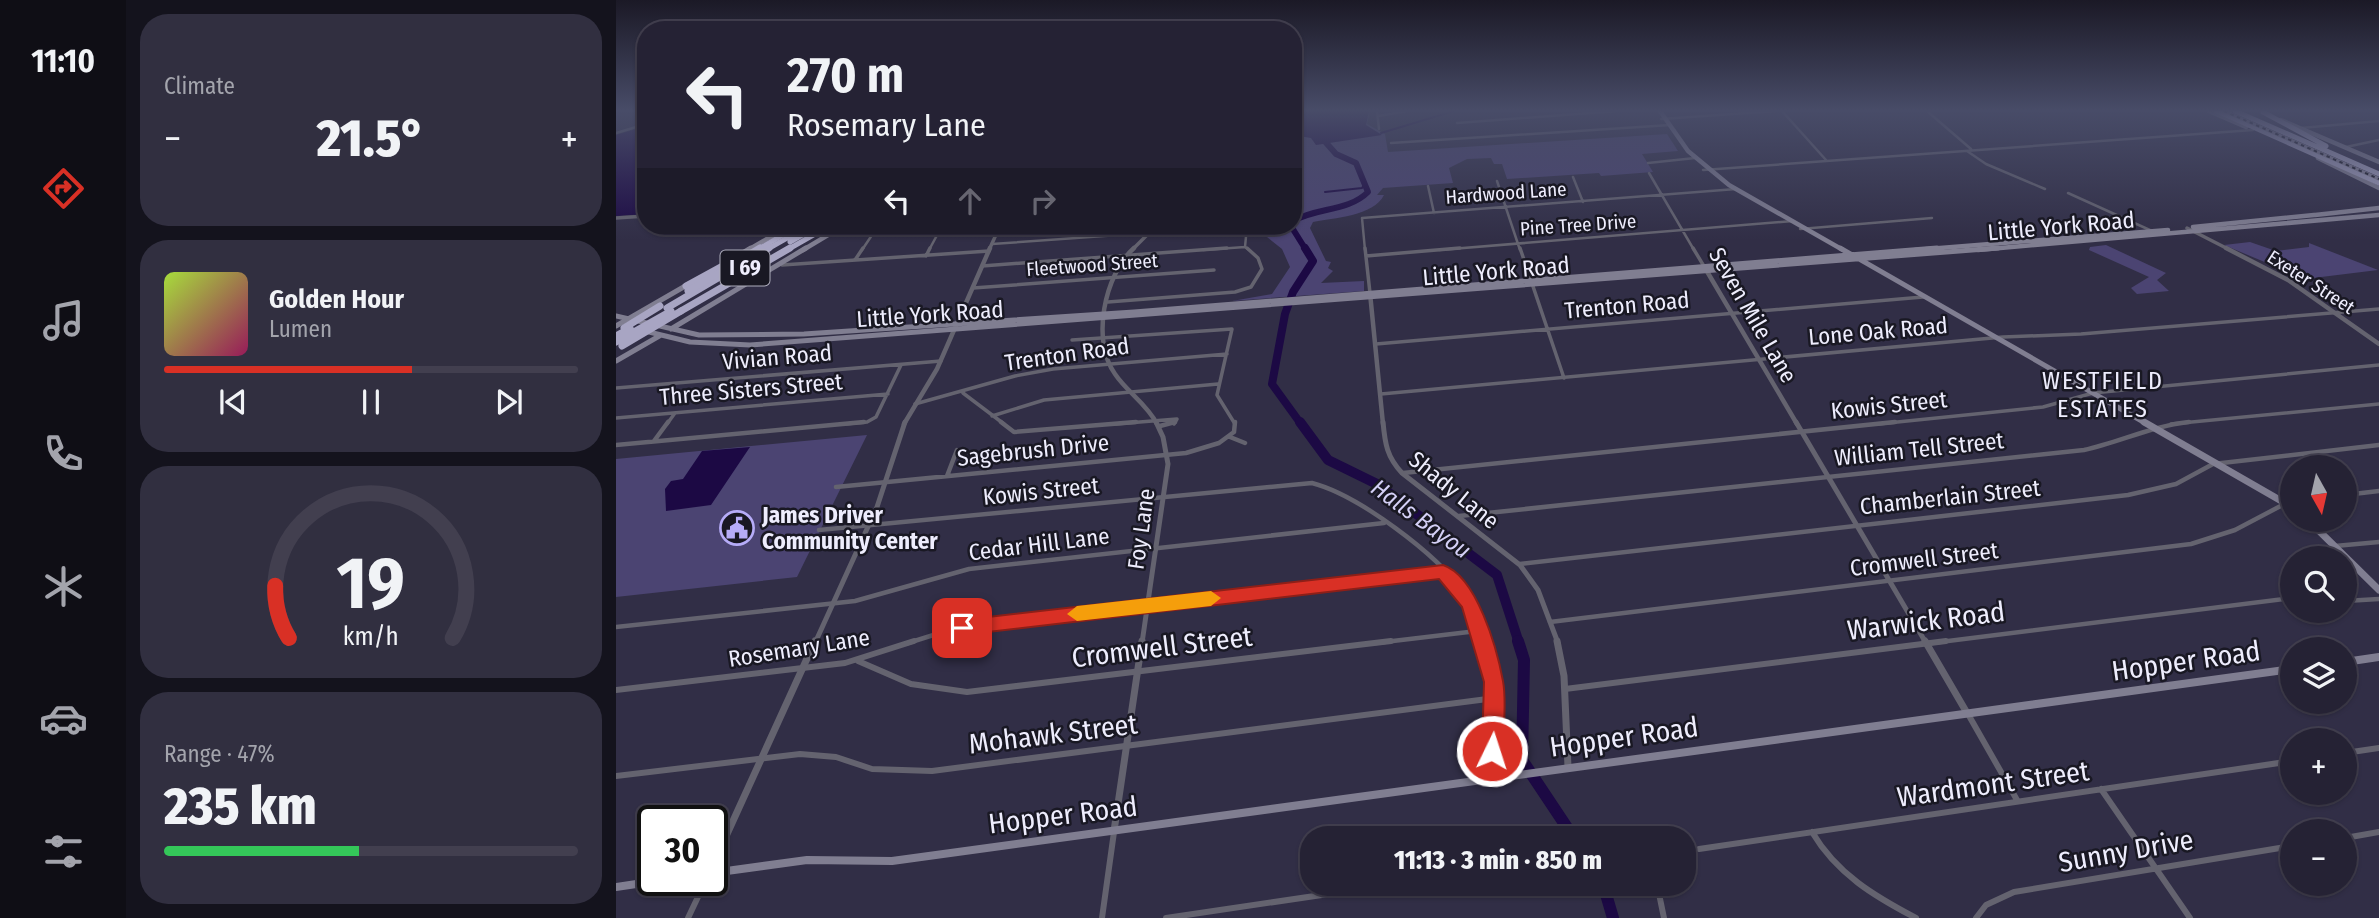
<!DOCTYPE html>
<html lang="en">
<head>
<meta charset="utf-8">
<style>
	:root { --surface:#252234; --page:#312f40; --text:#f1f3f6; --muted:#a3a4ac; --line:#423f4f; --accent:#d93025 }
	body { margin:0; font-family:"Fira Sans Condensed",sans-serif; background:var(--page); color:var(--text); height:100vh; display:flex; flex-direction:column; font-size:26px; white-space:nowrap }
	* { box-sizing:border-box; margin:0 }
	p { font-size:23px; color:var(--muted) }
	.icon { flex:none; width:38px; height:38px; fill:none; stroke:currentColor; stroke-width:2; stroke-linecap:round; stroke-linejoin:round }
	.map { position:relative; flex:1; overflow:hidden }
	.drawer { display:flex; flex-direction:column; gap:14px; padding:14px; background:#14131d; width:490px }
	.drawer>* { flex:none }
	.guide { position:absolute; left:21px; top:21px; width:665px; height:214px; border-radius:28px; box-shadow:0 2px 5px #0004,0 0 0 2px var(--line); background:#252234; color:var(--text); overflow:hidden }
	.needle { width:46px; rotate:172deg }
	.buttons { position:absolute; left:1664px; top:455px; display:grid; gap:14px }
	.buttons a { display:grid; place-items:center; width:77px; height:77px; border-radius:50%; background:var(--surface); box-shadow:0 2px 5px #0004,0 0 0 2px var(--line); font-size:35px }
	.speed { position:absolute; left:21px; top:805px; display:flex; gap:14px; font-size:35px; font-weight:700; text-align:center }
	.speed>* { display:grid; place-content:center; width:91px; height:91px; border-radius:50%; background:var(--surface); box-shadow:0 2px 5px #0004,0 0 0 2px var(--line); line-height:1 }
	.speed .limit { border:4px solid #111; border-radius:10px; background:#fff; color:#111 }
	.pin { position:absolute; display:grid; place-items:center; width:60px; height:60px; color:#fff; margin:-30px; border-radius:14px; box-shadow:0 4px 10px #0006 }
	.me { position:absolute; width:77px; margin:-38px; rotate:4deg; stroke-linejoin:round; filter:drop-shadow(0 0 5px #0008) }
	.turn { display:flex; align-items:center; gap:24px; height:147px; padding:0 35px; font-size:32px }
	.turn .icon { width:91px; height:91px; stroke-width:2.5 }
	.turn b { display:block; font-size:49px; line-height:60px }
	.lanes { display:flex; align-items:center; height:66px; padding:0 35px; background:#0003; justify-content:center; gap:35px; direction:ltr }
	.lanes .off { opacity:.35 }
	.big { font-size:52px; font-weight:800; line-height:1.1 }
	.drawer .widget { flex:1; display:flex; flex-direction:column; justify-content:center; gap:10px; min-width:0; padding:0 24px; border-radius:28px; background:var(--page) }
	.drawer .dial { align-items:center; gap:0 }
	.dial svg { height:182px; overflow:visible; fill:none; stroke:var(--line); stroke-width:7; stroke-linecap:round; text-anchor:middle }
	.dial text { fill:var(--text); stroke:none }
	.song { display:flex; align-items:center; gap:21px }
	.cover { width:84px; height:84px; border-radius:10px; background:linear-gradient(135deg,hsl(80 70% 55%),hsl(330 70% 35%)) }
	.played { height:7px; border-radius:4px; background:linear-gradient(90deg,var(--accent) 60%,var(--line) 60%) }
	.keys { display:flex; justify-content:space-around; direction:ltr }
	.heat { display:flex; justify-content:space-between; align-items:center; font-size:38px; direction:ltr }
	.charge { height:10px; border-radius:5px; background:linear-gradient(90deg,#34c759 47%,var(--line) 0) }
	.trip { position:absolute; left:684px; top:826px; width:396px; height:70px; border-radius:28px; background:var(--surface); box-shadow:0 2px 5px #0004,0 0 0 2px var(--line); font-weight:800; line-height:70px; text-align:center }
	main { display:flex; flex:1; min-height:0 }
	.tab-bar { display:flex; flex-direction:column; width:126px; justify-content:space-around; align-items:center; background:#0f0e15; color:var(--muted) }
	.tab-bar .icon { width:49px; height:49px }
	.tab-bar .current { color:var(--accent) }
	.tab-bar b { font-size:32px; color:var(--text) }
	.map>svg:first-child { display:block }
</style>
</head>
<body>
<main>
<nav class="tab-bar">
<b>11:10</b>
<svg class="icon current" aria-label="directions" viewBox="0 0 24 24"><path d="M12 3l9 9-9 9-9-9zM9 14v-3h6M13 9l2 2-2 2"/></svg>
<svg class="icon" aria-label="music" viewBox="0 0 24 24"><path d="M9 18V5l10-2v13"/><circle cx="6" cy="18" r="3"/><circle cx="16" cy="16" r="3"/></svg>
<svg class="icon" aria-label="phone" viewBox="0 0 24 24"><path d="M5 4h4l2 5-3 2q2 4 5 5l2-3 5 2v4C11 20 4 13 5 4z"/></svg>
<svg class="icon" aria-label="climate" viewBox="0 0 24 24"><path d="M12 3v18M4 7l16 10M4 17L20 7"/></svg>
<svg class="icon" aria-label="car" viewBox="0 0 24 24"><path d="M5 17H2v-5l4-1 3-4h7l3 4 3 1v5h-3M9 17h6M6 11h13"/><circle cx="7" cy="17" r="2"/><circle cx="17" cy="17" r="2"/></svg>
<svg class="icon" aria-label="filters" viewBox="0 0 24 24"><path d="M4 7h16M4 17h16"/><circle cx="9" cy="7" r="2"/><circle cx="15" cy="17" r="2"/></svg>
</nav>
<section class="drawer">
<div class="widget"><p>Climate</p>
<div class="heat"><a>−</a><b class="big">21.5°</b><a>+</a></div>
</div>
<div class="widget">
<div class="song"><i class="cover"></i><div><b>Golden Hour</b><p>Lumen</p></div></div>
<div class="played"></div>
<div class="keys"><svg class="icon" aria-label="previous" viewBox="0 0 24 24"><path d="M18 5L8 12l10 7zM5 5v14"/></svg><svg class="icon" aria-label="pause" viewBox="0 0 24 24"><path d="M8 5v14M16 5v14"/></svg><svg class="icon" aria-label="next" viewBox="0 0 24 24"><path d="M6 5l10 7-10 7zM19 5v14"/></svg></div>
</div>
<div class="widget dial"><svg viewBox="0 0 100 80">
<path d="M14 69A42 42 0 1 1 86 69"/>
<path d="M14 69A42 42 0 0 1 8 46" stroke="#d93025"/>
<text x="50" y="56" font-size="32" font-weight="700">19</text>
<text x="50" y="72" font-size="11">km/h</text>
</svg></div>
<div class="widget"><p>Range · 47%</p><b class="big">235 km</b><div class="charge"></div></div>
</section>
<div class="map">
<svg width="1763" height="918" viewBox="0 0 1763 918">
	<rect width="100%" height="100%" fill="#312e46"/>
	<!-- green -->
	<path fill="#4b4472" d="M677 111H754L751 124 769 134 772 152 1051 134 1062 151 1026 154 1037 172 985 176 983 173 891 179 886 164H878L875 158 851 159 833 168 837 183 767 188 761 195H768C758 216 717 218 697 222L694 228 710 261 715 262 712 268 717 271 705 283 748 281V291L616 301 656 294 674 267 666 249 651 237 657 236 658 226H677V210L681 209V195L677 194Z
		M1634 242 1660 251 1693 247V243L1762 270 1689 279 1608 245Z
		M1490 245 1550 273 1541 280 1553 291 1521 294 1515 288 1533 277 1473 250 1474 247Z
		M251 435 181 577 0 597V459Z"/>
	<!-- water -->
	<path fill="#1c0944" d="M677 111H753L750 125 766 135 700 145 695 138 677 135Z
		M30 126V214L0 216V135Z
		M134 447 95 505 50 511 49 489 55 481 67 479 86 451Z"/>
	<g fill="none" stroke-linecap="round" stroke-linejoin="round">
		<!-- stream -->
		<path stroke="#1c0944" stroke-width="2" d="M765 133 838 111
			M709 192 746 188 749 183"/>
		<!-- river-far3 -->
		<path stroke="#1c0944" stroke-width="6" d="M677 221C701 207 732 212 752 192L740 163 720 154 705 137
			M675 226 690 250"/>
		<!-- river-far2 -->
		<path stroke="#1c0944" stroke-width="8" d="M685 424 656 384 669 314 677 292 697 261 689 248"/>
		<!-- river-far1 -->
		<path stroke="#1c0944" stroke-width="10" d="M684 422 712 460 761 484 881 575 903 643"/>
		<!-- river -->
		<path stroke="#1c0944" stroke-width="12" d="M902 641 908 660 906 760 958 838
			M987 884 997 918"/>
		<!-- minor-far3 -->
		<path stroke="#64636f" stroke-width="2.5" d="M761 111 763 129
			M1166 111 1210 160
			M1311 111 1355 149
			M762 116 791 111
			M1045 119 1160 111
			M841 123 1001 111
			M1685 128 1763 121
			M0 133 30 124
			M775 143 1054 125
			M1730 147 1763 140
			M1351 151 1370 164 1429 189
			M1032 163 1079 158
			M1087 170 1637 130
			M1033 173 1078 250
			M957 177 967 202
			M881 181 904 250
			M812 186 818 213
			M1452 193 1536 231
			M677 203H682
			M631 226 629 247 633 250
			M1184 229 1316 218
			M376 244 630 226
			M246 250 262 226
			M313 250 326 226
			M587 250 629 247
			M749 250 746 218 1120 189
			M823 250 1177 221"/>
		<!-- minor-far2 -->
		<path stroke="#64636f" stroke-width="3.5" d="M749 248 754 293
			M904 248 948 378
			M1077 248 1089 268
			M310 256 314 248
			M750 256 844 248
			M239 260 247 248
			M166 265 373 251
			M366 266 611 248
			M357 288 598 270
			M492 302 619 292 635 287 646 269 642 258 631 248
			M456 340 616 329 601 395 619 424
			M760 344 1307 297
			M0 388 325 361
			M347 393 388 424
			M765 394 1387 337 1465 334 1763 309
			M299 404 399 376 437 369 611 354
			M376 416 428 400 602 384
			M0 418 272 394
			M51 424 59 413
			M229 424 251 422 260 417 285 365
			M499 424 561 419 558 424
			M1262 424 1427 407 1477 393 1763 365
			M1555 424 1763 404"/>
		<!-- minor-far1 -->
		<path stroke="#64636f" stroke-width="4.5" d="M385 422 398 432 520 422
			M544 426 559 422
			M614 437 629 443
			M38 441 52 422
			M0 445 248 422
			M787 473 1279 422
			M331 476 341 450
			M220 487 570 453 603 443 618 432 619 422
			M1729 495 1763 491
			M843 516 1468 450C1504 442 1536 426 1573 422
			M203 530 696 483C742 495 821 554 848 593 858 607 863 627 868 643
			M1719 546 1763 542
			M904 564 1512 495 1560 484 1597 464 1763 445
			M1729 601 1763 599
			M934 622 1575 544 1619 530 1676 500
			M0 627 239 601 353 569 768 523
			M292 643 327 632 377 624 827 572
			M760 643 861 631
			M1316 643 1676 598"/>
		<!-- minor -->
		<path stroke="#64636f" stroke-width="6" d="M867 641 879 696 880 778
			M242 661 295 684 351 692 775 641
			M949 689 1330 641
			M0 690 229 663 298 641
			M1352 714 1401 800
			M1729 753 1763 748
			M0 776 184 754 220 757 256 769 316 771 879 698
			M1485 789 1574 918
			M1196 832C1221 874 1258 896 1300 918
			M1729 838 1763 832
			M1083 849 1676 761
			M1041 884 1048 918
			M72 918 90 880
			M486 918 498 832
			M550 918 780 884
			M1360 918 1370 905 1398 892 1676 846"/>
		<!-- tertiary-far3 -->
		<path stroke="#64636f" stroke-width="3.5" d="M0 218 30 216
			M1571 228 1614 250
			M373 250 384 226
			M516 250 540 226"/>
		<!-- tertiary-far2 -->
		<path stroke="#64636f" stroke-width="4.5" d="M518 248C488 275 475 341 499 374 511 392 531 404 541 424
			M1610 248 1672 280 1763 344
			M1089 268 1181 424
			M754 293 767 424
			M288 424 321 369 374 248"/>
		<!-- tertiary-far1 -->
		<path stroke="#64636f" stroke-width="5" d="M767 422C769 444 771 457 786 473L904 565 922 590 942 643
			M1180 422 1310 643
			M199 643 261 507 289 422
			M526 643 552 464 547 437 540 422"/>
		<!-- tertiary -->
		<path stroke="#64636f" stroke-width="7" d="M941 641 948 676 952 767
			M1309 641 1351 713
			M498 831 526 641
			M96 867 199 641"/>
		<!-- secondary-far3 -->
		<path stroke="#807e91" stroke-width="4.5" d="M1044 111 1072 151 1113 185 1227 250
			M1593 111 1630 127
			M1665 120 1763 162
			M1702 158 1763 188
			M1699 215 1763 208
			M1577 227 1698 215
			M132 250 173 226
			M187 250 227 226
			M1299 250 1552 230
			M1362 250 1763 215"/>
		<!-- secondary-far2 -->
		<path stroke="#807e91" stroke-width="5" d="M1224 248 1531 424
			M108 264 135 248
			M0 316 83 335 188 334 518 312 1321 248
			M0 326 71 285
			M55 329 190 248
			M29 331 74 342 134 345 1382 248
			M0 361 45 335"/>
		<!-- secondary-far1 -->
		<path stroke="#807e91" stroke-width="7" d="M1528 422 1676 507
			M1692 520 1763 590"/>
		<!-- secondary -->
		<path stroke="#807e91" stroke-width="8" d="M1729 662 1763 657
			M96 873 191 860 276 861 1676 669
			M0 887 47 880"/>
		<!-- motorway-far1 -->
		<path stroke="#a8a5c3" stroke-width="5" d="M1601 111 1763 183
			M1619 111 1763 174
			M1647 112 1710 146
			M174 242 202 226
			M150 250 178 234
			M171 250 213 226"/>
		<!-- motorway -->
		<path stroke="#a8a5c3" stroke-width="7" d="M70 286 112 263
			M51 308 153 248
			M65 311 174 248"/>
		<!-- rail casing -->
		<g stroke="#89869b" stroke-width="3.5">
			<path id="rail" d="M1608 111 1763 179"/>
		</g>
		<!-- rail -->
		<use href="#rail" stroke="#191823" stroke-width="2" stroke-dasharray="3.5" stroke-linecap="butt"/>
		<!-- motorway-bridge-far1 -->
		<path stroke="#a8a5c3" stroke-width="5" d="M141 250 182 226"/>
		<!-- motorway-bridge -->
		<path stroke="#a8a5c3" stroke-width="7" d="M72 291 144 248
			M8 328 44 306
			M0 336 14 328
			M0 342 55 311
			M6 346 65 311"/>
	</g>
	<!-- sky -->
	<linearGradient id="sky" x2="0" y2="1"><stop stop-color="#1b1926"/><stop offset="0.46" stop-color="#484c68"/><stop offset="1" stop-color="#484c68" stop-opacity="0"/></linearGradient>
	<rect width="1763" height="240" fill="url(#sky)"/>
	<!-- route -->
	<path fill="#d93025" stroke="#8d1f18" stroke-width="2" d="M827 565C861 576 881 649 887 681 891 703 887 729 887 751L884 758 876 761 869 758 866 751 868 682 846 607 823 579 346 635 340 633 337 628 340 623 346 620Z"/>
	<!-- slow -->
	<path fill="#f59e0b" d="M595 591 605 598 595 606 461 621 451 614 461 606Z"/>
	<!-- icons -->
	<defs>
		<g id="civic-ring" transform="scale(1.75)"><circle r="9.5" fill="#191823" stroke="#b6acf8" stroke-width="1.5"/><path d="M-.6-6.5H3V-4.5H.6V-3L4-1V1h2V6H-6V1h2V-1L-.6-3ZM-1.2 2.5V6h2.4V2.5Z" fill="#b6acf8"/></g>
	</defs>
	<g fill-rule="evenodd">
		<use href="#civic-ring" x="121" y="528"/>
	</g>
	<g text-anchor="middle" dominant-baseline="central" stroke-width="5" stroke-linejoin="round" paint-order="stroke">
		<!-- far-street labels -->
		<g font-size="19" fill="#eeedfd" stroke="#191823">
			<text transform="translate(890 193) rotate(-4)">Hardwood Lane</text>
			<text transform="translate(962 225) rotate(-4)">Pine Tree Drive</text>
			<text transform="translate(476 265) rotate(-4)">Fleetwood Street</text>
			<text transform="translate(1695 282) rotate(33)">Exeter Street</text>
		</g>
		<!-- shield labels -->
		<rect fill="#191823" stroke="#aeadbc" stroke-width="2" x="104.5" y="250.5" width="49" height="35" rx="5"/>
		<g font-size="21" font-weight="bold" fill="#eeedfd">
			<text x="129" y="268">I 69</text>
		</g>
		<!-- street labels -->
		<g font-size="23" fill="#eeedfd" stroke="#191823">
			<text transform="translate(1445 226) rotate(-5)">Little York Road</text>
			<text transform="translate(880 271) rotate(-5)">Little York Road</text>
			<text transform="translate(1011 305) rotate(-5)">Trenton Road</text>
			<text transform="translate(314 314) rotate(-4)">Little York Road</text>
			<text transform="translate(1137 315) rotate(60)">Seven Mile Lane</text>
			<text transform="translate(1262 331) rotate(-5)">Lone Oak Road</text>
			<text transform="translate(451 354) rotate(-8)">Trenton Road</text>
			<text transform="translate(161 357) rotate(-5)">Vivian Road</text>
			<text transform="translate(135 389) rotate(-5)">Three Sisters Street</text>
			<text transform="translate(1273 405) rotate(-6)">Kowis Street</text>
			<text transform="translate(1303 449) rotate(-6)">William Tell Street</text>
			<text transform="translate(417 450) rotate(-6)">Sagebrush Drive</text>
			<text transform="translate(838 490) rotate(39)">Shady Lane</text>
			<text transform="translate(425 491) rotate(-6)">Kowis Street</text>
			<text transform="translate(1334 497) rotate(-6)">Chamberlain Street</text>
			<text transform="translate(525 529) rotate(-82)">Foy Lane</text>
			<text transform="translate(423 544) rotate(-7)">Cedar Hill Lane</text>
			<text transform="translate(1308 559) rotate(-7)">Cromwell Street</text>
			<text transform="translate(183 648) rotate(-9)">Rosemary Lane</text>
		</g>
		<!-- poi labels -->
		<g font-size="23" font-weight="bold" fill="#eeedfd" stroke="#191823" text-anchor="start">
			<text x="146" y="515">James Driver<tspan x="146" dy="26">Community Center</tspan></text>
		</g>
		<!-- neighbourhood labels -->
		<g font-size="24" letter-spacing="2" fill="#eeedfd" stroke="#191823">
			<text x="1487" y="381">WESTFIELD<tspan x="1487" dy="28">ESTATES</tspan></text>
		</g>
		<!-- water labels -->
		<g font-size="24" font-style="italic" fill="#d4d0f6" stroke="#191823">
			<text transform="translate(805 519) rotate(36)">Halls Bayou</text>
		</g>
		<!-- near-street labels -->
		<g font-size="28" fill="#eeedfd" stroke="#191823">
			<text transform="translate(1310 621) rotate(-7)">Warwick Road</text>
			<text transform="translate(546 647) rotate(-7)">Cromwell Street</text>
			<text transform="translate(1570 661) rotate(-8)">Hopper Road</text>
			<text transform="translate(437 734) rotate(-7)">Mohawk Street</text>
			<text transform="translate(1008 737) rotate(-8)">Hopper Road</text>
			<text transform="translate(1377 784) rotate(-8)">Wardmont Street</text>
			<text transform="translate(447 815) rotate(-7)">Hopper Road</text>
			<text transform="translate(1510 851) rotate(-10)">Sunny Drive</text>
		</g>
	</g>
</svg>
<div class="buttons">
<a><svg class="needle" viewBox="-14 -14 28 28"><path d="M0-13l5 13h-10z" fill="#e53935"/><path d="M0 13l5-13h-10z" fill="#a3a4ac"/></svg></a>
<a><svg class="icon" aria-label="search" viewBox="0 0 24 24"><circle cx="10" cy="10" r="6"/><path d="M15 15l6 6"/></svg></a>
<a><svg class="icon" aria-label="layers" viewBox="0 0 24 24"><path d="M12 4l9 5-9 5-9-5zM3 14l9 5 9-5"/></svg></a>
<a>+</a>
<a>−</a>
</div>
<div class="speed"><div class="limit">30</div></div>
<div class="pin" style="left:346px;top:628px;background:#d93025"><svg class="icon" aria-label="arrive" viewBox="0 0 24 24"><path d="M6 21V4h12l-3 4 3 4H6"/></svg></div>
<svg class="me" style="left:876px;top:751px" viewBox="-20 -20 40 40"><circle r="17" fill="#d93025" stroke="#fff" stroke-width="3"/><path d="M0-11L8 9 0 5-8 9z" fill="#fff"/></svg>
<div class="trip">11:13 · 3 min · 850 m</div>
<div class="guide">
<div class="turn"><svg class="icon" aria-label="left" viewBox="0 0 24 24"><path d="M17 20v-9H6M10 6l-5 5 5 5"/></svg><div><b>270 m</b>Rosemary Lane</div></div>
<div class="lanes"><svg class="icon" aria-label="left" viewBox="0 0 24 24"><path d="M17 20v-9H6M10 6l-5 5 5 5"/></svg><svg class="icon off" aria-label="ahead" viewBox="0 0 24 24"><path d="M12 20V5M6 11l6-6 6 6"/></svg><svg class="icon off" aria-label="right" viewBox="0 0 24 24"><path d="M7 20v-9h11M14 6l5 5-5 5"/></svg></div>
</div>
</div>
</main>
</body>
</html>
